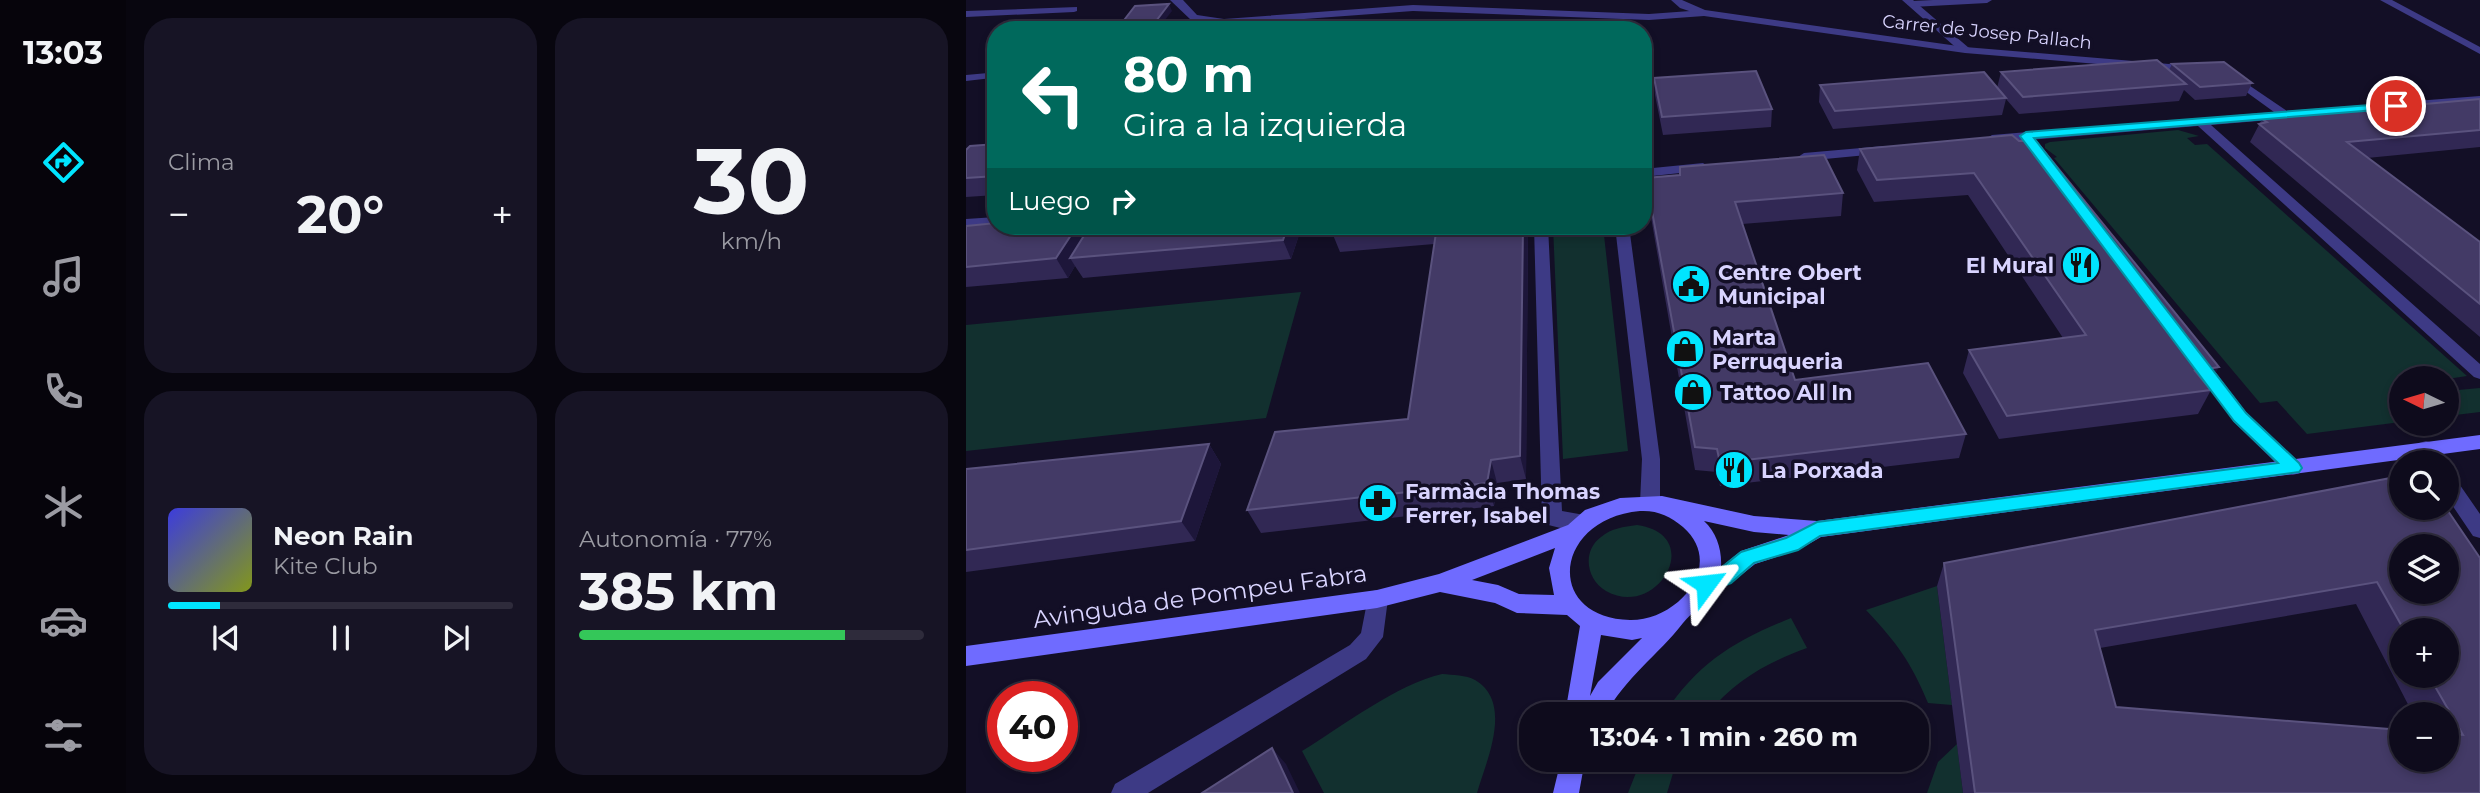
<!DOCTYPE html>
<html lang="es">
<head>
<meta charset="utf-8">
<style>
	:root { --surface:#0e0b1c; --page:#171425; --text:#f1f3f6; --muted:#9b9ba3; --line:#2e2b3b; --accent:#00e5ff }
	body { margin:0; font-family:Montserrat,sans-serif; background:var(--page); color:var(--text); height:100vh; display:flex; flex-direction:column; font-size:26px; white-space:nowrap }
	* { box-sizing:border-box; margin:0 }
	p { font-size:23px; color:var(--muted) }
	.icon { flex:none; width:38px; height:38px; fill:none; stroke:currentColor; stroke-width:2; stroke-linecap:round; stroke-linejoin:round }
	.map { position:relative; flex:1; overflow:hidden }
	.drawer { display:flex; flex-direction:column; gap:18px; padding:18px; background:#08060f; width:840px }
	.drawer>* { flex:none }
	.guide { position:absolute; left:21px; top:21px; width:665px; height:214px; border-radius:28px; box-shadow:0 4px 10px #0003,0 0 0 2px var(--line); background:#00695c; color:#fff; overflow:hidden }
	.needle { width:46px; rotate:275deg }
	.fabs { position:absolute; left:1423px; top:366px; display:grid; gap:14px }
	.fabs a { display:grid; place-items:center; width:70px; height:70px; border-radius:50%; background:var(--surface); box-shadow:0 4px 10px #0003,0 0 0 2px var(--line); font-size:35px }
	.speed { position:absolute; left:21px; top:681px; display:flex; gap:14px; font-size:35px; font-weight:700; text-align:center }
	.speed>* { display:grid; place-content:center; width:91px; height:91px; border-radius:50%; background:var(--surface); box-shadow:0 4px 10px #0003,0 0 0 2px var(--line); line-height:1 }
	.speed .limit { border:10px solid #d22; background:#fff; color:#111 }
	.pin { position:absolute; display:grid; place-items:center; width:60px; height:60px; color:#fff; margin:-30px; border:4px solid #fff; border-radius:50%; box-shadow:0 2px 7px #0007 }
	.me { position:absolute; width:77px; margin:-38px; rotate:60deg; stroke-linejoin:round; filter:drop-shadow(0 0 5px #0008) }
	.turn { display:flex; align-items:center; gap:24px; height:147px; padding:0 21px; font-size:32px }
	.turn .icon { width:91px; height:91px; stroke-width:2.5 }
	.turn b { display:block; font-size:49px; line-height:60px }
	.then { display:flex; align-items:center; height:66px; padding:0 21px; background:#0003; gap:14px; font-size:26px }
	.big { font-size:52px; font-weight:700; line-height:1.1 }
	.drawer .tile { flex:1; display:flex; flex-direction:column; justify-content:center; gap:10px; min-width:0; padding:0 24px; border-radius:28px; background:var(--page) }
	.drawer .dial { align-items:center; gap:0 }
	.dial b { font-size:91px; line-height:1 }
	.song { display:flex; align-items:center; gap:21px }
	.cover { width:84px; height:84px; border-radius:10px; background:linear-gradient(135deg,hsl(240 70% 55%),hsl(70 70% 35%)) }
	.played { height:7px; border-radius:4px; background:linear-gradient(90deg,var(--accent) 15%,var(--line) 15%) }
	.keys { display:flex; justify-content:space-around; direction:ltr }
	.heat { display:flex; justify-content:space-between; align-items:center; font-size:38px; direction:ltr }
	.charge { height:10px; border-radius:5px; background:linear-gradient(90deg,#34c759 77%,var(--line) 0) }
	.drawer .tiles { flex:1; display:grid; gap:18px; grid-template-columns:repeat(2,1fr) }
	.trip { position:absolute; left:553px; top:702px; width:410px; height:70px; border-radius:28px; background:var(--surface); box-shadow:0 4px 10px #0003,0 0 0 2px var(--line); font-weight:700; line-height:70px; text-align:center }
	main { display:flex; flex:1; min-height:0 }
	.tabs { display:flex; flex-direction:column; width:126px; justify-content:space-around; align-items:center; background:#06040b; color:var(--muted) }
	.tabs .icon { width:49px; height:49px }
	.tabs .current { color:var(--accent) }
	.tabs b { font-size:32px; color:var(--text) }
	.map>svg:first-child { display:block }
</style>
</head>
<body>
<main>
<nav class="tabs">
<b>13:03</b>
<svg class="icon current" aria-label="directions" viewBox="0 0 24 24"><path d="M12 3l9 9-9 9-9-9zM9 14v-3h6M13 9l2 2-2 2"/></svg>
<svg class="icon" aria-label="music" viewBox="0 0 24 24"><path d="M9 18V5l10-2v13"/><circle cx="6" cy="18" r="3"/><circle cx="16" cy="16" r="3"/></svg>
<svg class="icon" aria-label="phone" viewBox="0 0 24 24"><path d="M5 4h4l2 5-3 2q2 4 5 5l2-3 5 2v4C11 20 4 13 5 4z"/></svg>
<svg class="icon" aria-label="climate" viewBox="0 0 24 24"><path d="M12 3v18M4 7l16 10M4 17L20 7"/></svg>
<svg class="icon" aria-label="car" viewBox="0 0 24 24"><path d="M5 17H2v-5l4-1 3-4h7l3 4 3 1v5h-3M9 17h6M6 11h13"/><circle cx="7" cy="17" r="2"/><circle cx="17" cy="17" r="2"/></svg>
<svg class="icon" aria-label="filters" viewBox="0 0 24 24"><path d="M4 7h16M4 17h16"/><circle cx="9" cy="7" r="2"/><circle cx="15" cy="17" r="2"/></svg>
</nav>
<section class="drawer">
<div class="tiles">
<div class="tile"><p>Clima</p>
<div class="heat"><a>−</a><b class="big">20°</b><a>+</a></div>
</div>
<div class="tile dial"><b>30</b><p>km/h</p></div>
<div class="tile">
<div class="song"><i class="cover"></i><div><b>Neon Rain</b><p>Kite Club</p></div></div>
<div class="played"></div>
<div class="keys"><svg class="icon" aria-label="previous" viewBox="0 0 24 24"><path d="M18 5L8 12l10 7zM5 5v14"/></svg><svg class="icon" aria-label="pause" viewBox="0 0 24 24"><path d="M8 5v14M16 5v14"/></svg><svg class="icon" aria-label="next" viewBox="0 0 24 24"><path d="M6 5l10 7-10 7zM19 5v14"/></svg></div>
</div>
<div class="tile"><p>Autonomía · 77%</p><b class="big">385 km</b><div class="charge"></div></div>
</div>
</section>
<div class="map">
<svg width="1514" height="793" viewBox="0 0 1514 793">
	<rect width="100%" height="100%" fill="#130f26"/>
	<!-- green -->
	<path fill="#12302f" d="M1212 130 1233 136 1221 138 1229 145 1241 144 1501 376 1481 379 1492 390 1514 388V412L1481 416 1480 378H1435V422L1341 434 1311 401 1294 403 1088 158 1091 157 1079 148V144L1084 142Z
		M587 226H637L662 451 597 459Z
		M335 292 300 418 0 451V325Z
		M671 525C741 535 691 620 640 591 620 579 616 551 635 537 646 528 657 527 671 525Z
		M971 586 986 705 962 703C945 662 931 643 900 610Z
		M825 618 841 648C800 663 770 680 741 714H698C733 662 768 641 825 618Z
		M476 674C487 675 500 675 509 680 548 703 520 761 511 793H358L336 751C377 726 431 684 476 674Z
		M991 744 997 793H961L972 762Z
		M675 760H711L701 793H662Z"/>
	<g fill="none" stroke-linecap="round" stroke-linejoin="round">
		<!-- lane -->
		<path fill="#3d3a85" fill-rule="evenodd" d="M204 0H217L231 15 258 19 447 5 683 14 738 10 743 13 738 16 683 20 447 11 258 25 225 20Z
			M936 0H947L1003 48V52H995Z
			M411 590 419 592 422 599 417 637 400 659 182 793H145L149 784 384 645 395 633 403 592Z"/>
		<!-- street -->
		<path fill="#3d3a85" fill-rule="evenodd" d="M705 0H716L739 10 999 47 1227 66 1232 69 1227 72 999 53 738 16 714 8Z
			M967 0H1026L1021 3 946 7 941 4 946 1Z
			M1414 0H1426L1514 47V54Z
			M111 7V11L108 12 0 17V11Z
			M22 73 26 74V78L0 81V75Z
			M1265 73 1321 111 1514 96V102L1245 125 1514 364V379L1508 377 1232 126 1026 143 1020 139 1026 135 1308 112 1261 78V74Z
			M918 146 922 147V153L838 161 832 157 838 153Z
			M737 163 743 167 742 170 677 177V169Z
			M30 217V225L0 227V219Z
			M568 226H582L596 511 624 516 627 522 624 528C611 532 592 528 579 524L576 518Z
			M649 226H663L694 459V503L691 509 684 511 677 509 674 503 676 459Z
			M1232 355 1238 357 1280 412 1334 463 1336 468 1334 473 1327 475 1320 473 1268 422 1224 361Z
			M1460 441 1467 443 1478 462H1459L1451 448 1453 443Z
			M1480 473 1487 475 1514 514V538L1507 536 1480 496Z"/>
		<!-- secondary -->
		<path fill="#6f6bff" fill-rule="evenodd" d="M1514 435V449L855 537 832 550 789 564 765 583 745 591C738 605 726 612 717 623 693 654 658 679 640 714H599L614 626 601 615 551 613 529 603 474 592 411 608 0 666V646L411 590 473 574 602 525 619 510 654 498 696 496 788 516 851 521ZM674 511C691 510 704 516 717 527 761 566 710 621 664 620 578 618 587 519 674 511ZM738 521 788 532 823 535 775 551 755 567C756 550 751 533 738 521ZM589 548 583 568 588 595 553 594 532 585 506 580ZM635 635 666 640 676 638 632 682 624 696Z
			M595 760H619L613 793H587Z"/>
	</g>
	<!-- wall -->
	<path fill="#312854" fill-rule="evenodd" d="M1206 64 1286 83 1280 96 1229 100 1218 90 1213 101 1053 114 1040 99 1036 115 867 129 853 102 854 85 1031 88 1035 72 1203 70Z
		M688 78 806 109 805 127 697 135 689 95Z
		M1514 99V147L1401 158 1514 242V337L1284 142 1296 119Z
		M1046 135 1245 390 1232 414 1033 439 997 373 1003 350 1097 338 1002 195 908 202 891 170 894 149Z
		M30 144V195L0 197V150Z
		M680 178 877 193 875 216 776 224 829 380 1000 434 993 458 754 486 751 472 729 470 682 200Z
		M0 226 124 227 336 226 325 259 117 278 109 266 102 278 0 287Z
		M366 226H562L560 479 531 483 528 506 295 533 281 510 442 419 468 244 374 252 365 230Z
		M243 444 255 464 229 541 0 572V469Z
		M1435 476V508H1480L1514 558V793H997L971 586 978 563ZM1435 546H1480V592H1435ZM1390 604 1447 714H1480V760H1435V730L1150 707 1134 648ZM1435 630H1480V676H1435Z"/>
	<!-- shaded-wall -->
	<path fill="#1d163a" d="M203 4 206 11 191 30H153L152 28Z
		M111 226H123L128 235 104 258 109 266 102 278 90 258Z
		M322 226H336L325 259 317 240Z
		M557 226H562L560 479 554 456Z
		M1253 367 1240 390 1229 371Z
		M243 444 255 464 229 541 215 521Z
		M525 460 531 483 528 506 521 483Z
		M306 748 320 764 334 793H327Z"/>
	<!-- building -->
	<path fill="#433a66" stroke="#5a527e" stroke-width="2" fill-rule="evenodd" d="M203 4 187 25 152 28 169 6Z
		M1191 60 1220 84 1057 97 1035 72Z
		M1258 62 1286 83 1234 87 1206 64Z
		M790 71 806 109 696 117 688 78Z
		M1018 72 1040 98 869 111 854 85Z
		M1514 99V130L1381 142 1514 242V304L1293 124 1301 122 1296 119Z
		M1046 135 1053 141H1070L1253 367 1229 371 1245 390 1041 416 1003 350 1120 335 1008 173 911 180 894 149Z
		M30 144V176L0 178V150L4 146Z
		M858 155 877 193 769 202 829 380 962 363 1000 434 754 463 751 449 729 447 680 178 714 175V167Z
		M30 223V226H111L90 258 0 267V226Z
		M124 226H322L317 240 104 258Z
		M366 226H412L365 230Z
		M471 226H557L554 456 525 460 521 483 281 510 309 432 442 419Z
		M243 444 215 521 0 550V469Z
		M1435 476V508H1480L1514 558V793H1009L978 563ZM1435 546H1480V592H1435ZM1411 582 1438 630H1480V676H1463L1497 735 1480 734V760H1435V730L1150 707 1129 630Z
		M306 748 327 793H236Z"/>
	<!-- route -->
	<path fill="#00e5ff" stroke="#0095a6" stroke-width="2" d="M1430 103H1434V108L1068 138 1280 413 1333 463 1336 468 1333 472 854 536 832 550 788 563 765 583 740 592 733 590 730 584 733 578 751 571 775 552 820 538 851 522 1312 463 1268 421 1054 136 1060 132Z"/>
	<!-- icons -->
	<defs>
		<g id="restaurant-disc" transform="scale(2.0125)"><circle r="9.5" fill="#00e5ff" stroke="#130f26"/><path d="M-5-6h1v4h1v-4h1v4h1v-4h1v5L-1.5 .5V6h-2V.5L-5-1ZM5-6V6H3V1.5H1.5Q1.5-4 5-6Z" fill="#111"/></g>
		<g id="civic-disc" transform="scale(2.0125)"><circle r="9.5" fill="#00e5ff" stroke="#130f26"/><path d="M-.6-6.5H3V-4.5H.6V-3L4-1V1h2V6H-6V1h2V-1L-.6-3ZM-1.2 2.5V6h2.4V2.5Z" fill="#111"/></g>
		<g id="shop-disc" transform="scale(2.0125)"><circle r="9.5" fill="#00e5ff" stroke="#130f26"/><path d="M-5-2.5h2.3a2.7 3.5 0 0 1 5.4 0H5L5.5 6h-11ZM-1.5-2.5h3a1.5 2.3 0 0 0-3 0Z" fill="#111"/></g>
		<g id="pharmacy-disc" transform="scale(2.0125)"><circle r="9.5" fill="#00e5ff" stroke="#130f26"/><path d="M-2-6h4v4h4v4h-4v4h-4v-4h-4v-4h4Z" fill="#111"/></g>
	</defs>
	<g fill-rule="evenodd">
		<use href="#restaurant-disc" x="1115" y="265"/>
		<use href="#civic-disc" x="725" y="284"/>
		<use href="#shop-disc" x="719" y="349"/>
		<use href="#shop-disc" x="727" y="392"/>
		<use href="#restaurant-disc" x="768" y="470"/>
		<use href="#pharmacy-disc" x="412" y="503"/>
	</g>
	<g text-anchor="middle" dominant-baseline="central" stroke-width="7" stroke-linejoin="round" paint-order="stroke">
		<!-- far-street labels -->
		<g font-size="18" fill="#d9d4ff" stroke="#130f26">
			<text transform="translate(1021 32) rotate(6)">Carrer de Josep Pallach</text>
		</g>
		<!-- poi labels -->
		<g font-size="21" font-weight="bold" fill="#d9d4ff" stroke="#130f26" text-anchor="start">
			<text x="1088" y="265" text-anchor="end">El Mural</text>
			<text x="752" y="272">Centre Obert<tspan x="752" dy="24">Municipal</tspan></text>
			<text x="746" y="337">Marta<tspan x="746" dy="24">Perruqueria</tspan></text>
			<text x="754" y="392">Tattoo All In</text>
			<text x="795" y="470">La Porxada</text>
			<text x="439" y="491">Farmàcia Thomas<tspan x="439" dy="24">Ferrer, Isabel</tspan></text>
		</g>
		<!-- near-street labels -->
		<g font-size="24" fill="#d9d4ff" stroke="#130f26">
			<text transform="translate(234 596) rotate(-8)">Avinguda de Pompeu Fabra</text>
		</g>
	</g>
</svg>
<div class="fabs">
<a><svg class="needle" viewBox="-14 -14 28 28"><path d="M0-13l5 13h-10z" fill="#e53935"/><path d="M0 13l5-13h-10z" fill="#9b9ba3"/></svg></a>
<a><svg class="icon" aria-label="search" viewBox="0 0 24 24"><circle cx="10" cy="10" r="6"/><path d="M15 15l6 6"/></svg></a>
<a><svg class="icon" aria-label="layers" viewBox="0 0 24 24"><path d="M12 4l9 5-9 5-9-5zM3 14l9 5 9-5"/></svg></a>
<a>+</a>
<a>−</a>
</div>
<div class="speed"><div class="limit">40</div></div>
<div class="pin" style="left:1430px;top:106px;background:#d93025"><svg class="icon" aria-label="arrive" viewBox="0 0 24 24"><path d="M6 21V4h12l-3 4 3 4H6"/></svg></div>
<svg class="me" style="left:740px;top:584px" viewBox="-20 -20 40 40"><path d="M0-17L14 15 0 8-14 15z" fill="#00e5ff" stroke="#fff" stroke-width="4"/></svg>
<div class="trip">13:04 · 1 min · 260 m</div>
<div class="guide">
<div class="turn"><svg class="icon" aria-label="left" viewBox="0 0 24 24"><path d="M17 20v-9H6M10 6l-5 5 5 5"/></svg><div><b>80 m</b>Gira a la izquierda</div></div>
<div class="then">Luego<svg class="icon" aria-label="right" viewBox="0 0 24 24"><path d="M7 20v-9h11M14 6l5 5-5 5"/></svg></div>
</div>
</div>
</main>
</body>
</html>
